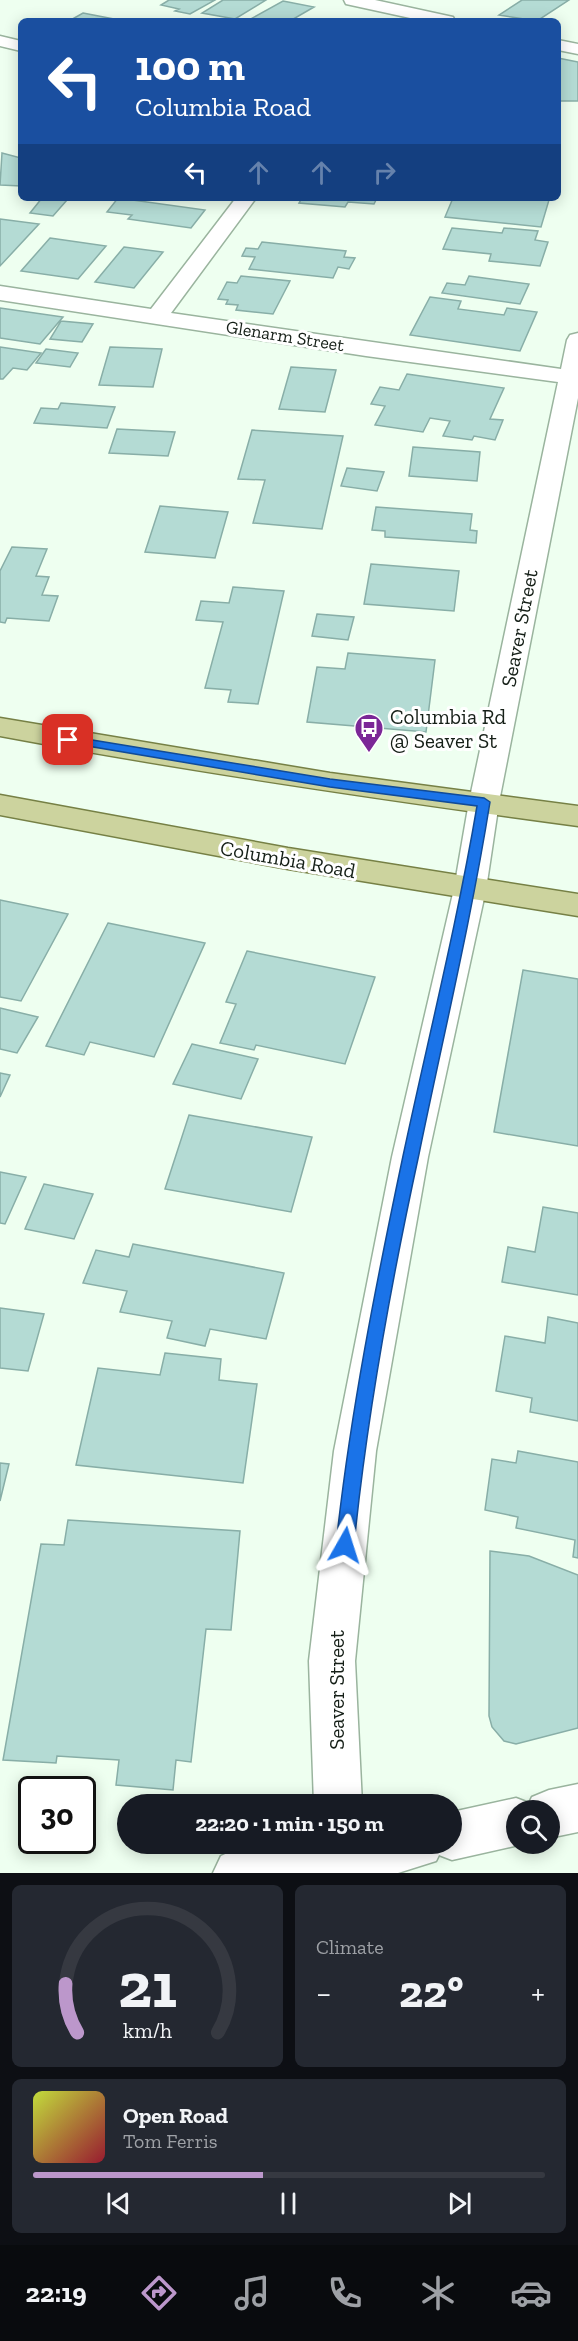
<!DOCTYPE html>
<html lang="en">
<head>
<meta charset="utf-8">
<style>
	:root { --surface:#171b24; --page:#242831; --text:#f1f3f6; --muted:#9ea1a6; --line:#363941; --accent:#bc97cb }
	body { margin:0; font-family:"Zilla Slab",serif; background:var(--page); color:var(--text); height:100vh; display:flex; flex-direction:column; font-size:22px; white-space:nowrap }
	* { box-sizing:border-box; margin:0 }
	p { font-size:20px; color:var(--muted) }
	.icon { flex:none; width:33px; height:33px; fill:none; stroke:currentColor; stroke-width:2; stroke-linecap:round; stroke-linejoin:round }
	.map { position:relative; height:1873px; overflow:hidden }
	.panel { display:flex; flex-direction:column; gap:12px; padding:12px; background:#0d0f14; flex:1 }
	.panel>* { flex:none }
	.top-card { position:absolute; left:18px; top:18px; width:543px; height:183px; border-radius:9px; box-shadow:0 3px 15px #0003; background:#1a4fa0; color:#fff; overflow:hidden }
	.buttons { position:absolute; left:506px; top:1800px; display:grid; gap:12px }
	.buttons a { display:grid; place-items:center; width:54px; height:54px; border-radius:50%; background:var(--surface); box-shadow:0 3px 15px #0003; font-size:30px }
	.speed { position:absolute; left:18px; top:1776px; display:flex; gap:12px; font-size:30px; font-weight:700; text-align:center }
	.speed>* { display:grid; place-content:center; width:78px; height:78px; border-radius:50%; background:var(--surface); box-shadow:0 3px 15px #0003; line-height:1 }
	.speed .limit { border:3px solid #111; border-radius:9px; background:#fff; color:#111 }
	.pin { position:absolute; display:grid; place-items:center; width:51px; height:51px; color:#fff; margin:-26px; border-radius:12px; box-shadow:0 3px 9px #0006 }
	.me { position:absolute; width:66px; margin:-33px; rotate:6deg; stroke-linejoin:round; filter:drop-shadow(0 0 4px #0008) }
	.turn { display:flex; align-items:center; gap:21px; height:126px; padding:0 18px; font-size:27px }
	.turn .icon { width:78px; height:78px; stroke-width:2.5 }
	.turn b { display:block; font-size:42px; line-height:51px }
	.lanes { display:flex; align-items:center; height:57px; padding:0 18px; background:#0003; justify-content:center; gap:30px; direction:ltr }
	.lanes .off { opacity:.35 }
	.big { font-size:45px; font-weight:800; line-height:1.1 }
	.panel .widget { flex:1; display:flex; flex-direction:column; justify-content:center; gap:9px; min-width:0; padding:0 21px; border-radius:9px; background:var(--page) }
	.panel .dial { align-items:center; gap:0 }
	.dial svg { height:156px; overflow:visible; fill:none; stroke:var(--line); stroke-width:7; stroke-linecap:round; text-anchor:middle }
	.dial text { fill:var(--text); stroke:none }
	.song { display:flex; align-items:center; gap:18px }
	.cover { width:72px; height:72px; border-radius:9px; background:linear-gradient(135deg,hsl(70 70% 55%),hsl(350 70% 35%)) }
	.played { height:6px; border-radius:3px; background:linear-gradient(90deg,var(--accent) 45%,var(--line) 45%) }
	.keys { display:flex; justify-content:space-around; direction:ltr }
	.heat { display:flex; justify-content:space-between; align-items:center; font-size:33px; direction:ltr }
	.panel .tiles { flex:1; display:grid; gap:12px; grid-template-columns:1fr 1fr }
	.widget:last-child { grid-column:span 2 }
	.trip { position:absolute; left:117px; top:1794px; width:345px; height:60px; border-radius:30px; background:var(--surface); box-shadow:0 3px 15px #0003; font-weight:800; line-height:60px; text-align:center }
	.tabs { display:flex; height:96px; justify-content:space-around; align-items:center; background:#090b0e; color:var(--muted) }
	.tabs .icon { width:42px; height:42px }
	.tabs .active { color:var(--accent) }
	.tabs b { font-size:27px; color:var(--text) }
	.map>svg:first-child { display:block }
</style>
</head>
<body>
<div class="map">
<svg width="578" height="1873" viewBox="0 0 578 1873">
	<rect width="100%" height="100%" fill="#eefff0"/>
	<!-- building -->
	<path fill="#b4dbd4" stroke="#88aea7" stroke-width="1.5" d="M169 0H215L190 14 175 11 179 9 161 5Z
		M223 0H266L235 19 202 13Z
		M522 0H569L537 21 499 15Z
		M283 1 314 7 290 21H247Z
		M83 13 114 19 69 21Z
		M558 58 578 62V101H558Z
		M2 153 21 158V186L0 185Z
		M42 198H53L67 200 53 216 30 213Z
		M118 198 205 210 191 228 128 219 132 215 107 212Z
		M302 198H377L374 204 348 202 345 207 299 203Z
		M453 198H526L549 200 541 227 445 217Z
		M0 219 39 224 0 266Z
		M452 228 502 233 504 228 538 231 535 240 548 242 540 266 489 261 491 254 443 249Z
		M50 238 106 246 78 279 21 271Z
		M262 242 346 251 344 257 355 258 349 269 338 267 333 278 249 269 255 257 242 256 246 248 258 249Z
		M124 247 163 252 134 288 95 282Z
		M241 276 290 281 273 314 236 310 238 305 226 304 228 300 218 299 227 282 237 283Z
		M469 276 529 284 520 304 442 293 447 283 465 285Z
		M430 297 461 301 458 309 504 315 507 308 537 312 520 351 410 335Z
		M0 308 63 317 40 344 0 338Z
		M61 321 93 324 82 342 50 339Z
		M0 347 41 353 27 370 13 368 3 379H0Z
		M110 347 162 349 153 387 99 385Z
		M46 349 78 353 70 367 36 363Z
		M291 367 336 370 325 412 279 409Z
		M407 374 504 388 490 419 503 420 495 440 474 436 472 440 443 436 450 421 430 418 423 432 375 425 385 406 371 404 380 387 399 390Z
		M61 403 115 407 107 428 34 423 41 408 58 409Z
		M117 429 175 432 168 456 109 453Z
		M252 430 343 436 322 529 253 523 265 480 238 479Z
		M413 447 480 452 477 481 409 476Z
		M347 468 384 472 377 491 341 486Z
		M160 506 228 512 215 558 145 552Z
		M376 507 472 514 470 530 477 531 476 543 385 537V531L372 530Z
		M12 547 47 549 36 576 49 577 42 595 58 596 49 621 7 618 5 623 0 622V571Z
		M371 564 459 571 454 611 364 604Z
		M233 587 284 591 258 704 228 702 231 690 205 688 223 622 196 620 201 601 229 603Z
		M317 614 354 617 348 640 312 636Z
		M348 653 435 660 426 732 307 722 317 667 345 669Z
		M0 900 68 914 21 1001 0 997Z
		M108 923 205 943 154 1057 90 1042 84 1055 46 1046Z
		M247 951 375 977 345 1064 256 1045 254 1050 220 1043 236 1004 226 1002Z
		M523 970 578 979V1146L494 1132Z
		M0 1008 38 1017 17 1053 0 1049Z
		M192 1044 258 1059 241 1099 173 1084Z
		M0 1073 10 1075 0 1097Z
		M189 1115 312 1137 291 1212 165 1189Z
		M0 1172 26 1177 5 1224 0 1223Z
		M44 1184 93 1194 74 1239 25 1229Z
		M543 1207 578 1213V1295L502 1282 508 1247 535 1252Z
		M133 1244 284 1273 266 1339 210 1329 205 1346 167 1338 172 1321 120 1312 127 1291 83 1283 96 1250 129 1257Z
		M0 1308 44 1314 28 1371 0 1368Z
		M548 1317 578 1323V1421L530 1412 532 1398 496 1391 505 1336 545 1343Z
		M165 1353 221 1359 219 1380 257 1384 243 1483 76 1465 98 1368 160 1375Z
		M518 1451 578 1462V1558L573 1557 575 1540 516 1528 518 1517 485 1510 492 1459 516 1463Z
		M0 1463 9 1464 0 1501Z
		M68 1520 240 1531 231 1630 206 1629 191 1762 176 1760 173 1790 116 1785 119 1760 57 1756 56 1763 3 1760 41 1544 64 1545Z
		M490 1551 529 1556 578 1575V1728L516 1744 504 1741 492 1727 489 1716Z"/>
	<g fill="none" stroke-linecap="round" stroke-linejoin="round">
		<!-- street casing -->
		<g stroke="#9ab49e" stroke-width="3">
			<path id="street" d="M344 0H375L453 17 455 21H424L346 4Z
				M0 36 21 41V51L0 46Z
				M558 40 578 44V54L558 50Z
				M236 198H256L171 313 561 369 567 340 570 335 578 333V398L499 802 486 889 428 1157 376 1451 355 1661 362 1804H314L309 1661 334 1451 392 1157 454 889 469 802 558 382 366 356 0 300V286L151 309Z
				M578 1784V1832L549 1838V1810H516V1844H523L452 1860 439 1855 436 1861 398 1873H213L221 1856 238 1848 279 1844H452V1812L516 1798 529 1803 532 1797 549 1790Z"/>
		</g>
		<!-- primary casing -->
		<g stroke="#768045" stroke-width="3">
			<path id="primary" d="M0 718 330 773 578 806V826C385 800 192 772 0 736Z
				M0 795 288 848 578 894V916L288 869 0 815Z"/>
		</g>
		<!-- street -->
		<use href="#street" fill="#fff" fill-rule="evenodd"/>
		<!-- primary -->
		<use href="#primary" fill="#ccd39e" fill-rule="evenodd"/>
	</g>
	<!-- route -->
	<path fill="#1a73e8" stroke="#114b97" stroke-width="1.5" d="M68 736 330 779 484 798 490 802C471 921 443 1037 419 1154 391 1283 367 1414 354 1545L351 1551 345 1553 338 1551 336 1545C350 1414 376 1284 403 1156 428 1039 457 924 477 806L330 787 64 742V737Z"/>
	<!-- icons -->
	<defs>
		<g id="bus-pin" transform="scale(1.5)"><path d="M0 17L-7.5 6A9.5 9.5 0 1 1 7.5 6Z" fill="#7b2797" stroke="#fff"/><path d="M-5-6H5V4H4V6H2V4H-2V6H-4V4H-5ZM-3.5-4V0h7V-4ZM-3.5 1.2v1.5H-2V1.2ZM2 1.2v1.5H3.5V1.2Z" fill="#fff"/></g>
	</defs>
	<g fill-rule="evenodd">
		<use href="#bus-pin" x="369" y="728"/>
	</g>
	<g text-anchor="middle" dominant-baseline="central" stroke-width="6" stroke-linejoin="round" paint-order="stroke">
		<!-- far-street labels -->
		<g font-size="18" fill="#151f17" stroke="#fff">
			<text transform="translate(285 336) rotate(9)">Glenarm Street</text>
		</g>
		<!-- street labels -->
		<g font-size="21" fill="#151f17" stroke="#fff">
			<text transform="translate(519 628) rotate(-79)">Seaver Street</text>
			<text transform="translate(288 859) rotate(10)">Columbia Road</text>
			<text transform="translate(336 1690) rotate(-90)">Seaver Street</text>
		</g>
		<!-- poi labels -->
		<g font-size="21" fill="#151f17" stroke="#fff" text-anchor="start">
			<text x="390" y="716">Columbia Rd<tspan x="390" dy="24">@ Seaver St</tspan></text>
		</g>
	</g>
</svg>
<div class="buttons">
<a><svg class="icon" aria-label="search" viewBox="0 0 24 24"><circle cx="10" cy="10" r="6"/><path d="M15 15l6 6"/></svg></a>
</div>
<div class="speed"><div class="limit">30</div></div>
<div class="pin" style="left:68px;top:740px;background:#d93025"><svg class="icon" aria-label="arrive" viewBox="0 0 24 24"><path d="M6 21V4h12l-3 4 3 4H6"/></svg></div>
<svg class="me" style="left:345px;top:1545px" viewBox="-20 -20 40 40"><path d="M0-17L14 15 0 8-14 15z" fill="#1a73e8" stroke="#fff" stroke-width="4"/></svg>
<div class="trip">22:20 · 1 min · 150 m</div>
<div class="top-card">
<div class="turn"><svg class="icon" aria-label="left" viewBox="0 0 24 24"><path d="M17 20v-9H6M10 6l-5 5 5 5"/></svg><div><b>100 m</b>Columbia Road</div></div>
<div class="lanes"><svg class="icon" aria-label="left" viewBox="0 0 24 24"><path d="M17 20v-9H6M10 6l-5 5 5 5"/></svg><svg class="icon off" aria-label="ahead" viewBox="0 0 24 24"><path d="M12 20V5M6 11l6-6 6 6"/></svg><svg class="icon off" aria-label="ahead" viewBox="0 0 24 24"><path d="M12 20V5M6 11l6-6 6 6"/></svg><svg class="icon off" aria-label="right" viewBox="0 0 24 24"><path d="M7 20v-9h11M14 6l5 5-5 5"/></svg></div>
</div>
</div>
<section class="panel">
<div class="tiles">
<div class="widget dial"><svg viewBox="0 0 100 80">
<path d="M14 69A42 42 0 1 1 86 69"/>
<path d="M14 69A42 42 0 0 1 8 44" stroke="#bc97cb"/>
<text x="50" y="56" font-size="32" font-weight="700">21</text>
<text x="50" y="72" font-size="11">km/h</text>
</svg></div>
<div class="widget"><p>Climate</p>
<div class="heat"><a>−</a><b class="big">22°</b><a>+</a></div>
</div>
<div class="widget">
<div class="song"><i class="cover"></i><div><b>Open Road</b><p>Tom Ferris</p></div></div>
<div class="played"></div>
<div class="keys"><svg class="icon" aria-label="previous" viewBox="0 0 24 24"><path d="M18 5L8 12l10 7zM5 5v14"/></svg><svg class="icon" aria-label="pause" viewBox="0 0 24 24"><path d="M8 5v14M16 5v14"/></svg><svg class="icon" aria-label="next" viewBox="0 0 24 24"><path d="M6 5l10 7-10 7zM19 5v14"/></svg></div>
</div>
</div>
</section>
<nav class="tabs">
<b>22:19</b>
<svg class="icon active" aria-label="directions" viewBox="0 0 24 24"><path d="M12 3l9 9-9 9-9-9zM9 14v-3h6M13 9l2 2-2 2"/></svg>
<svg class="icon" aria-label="music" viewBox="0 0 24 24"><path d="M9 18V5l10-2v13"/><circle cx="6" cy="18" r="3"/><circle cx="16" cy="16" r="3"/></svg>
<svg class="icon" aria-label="phone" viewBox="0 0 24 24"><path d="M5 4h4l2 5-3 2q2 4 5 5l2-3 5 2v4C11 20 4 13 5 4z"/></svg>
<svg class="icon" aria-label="climate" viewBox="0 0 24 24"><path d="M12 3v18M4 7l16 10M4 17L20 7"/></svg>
<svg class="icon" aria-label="car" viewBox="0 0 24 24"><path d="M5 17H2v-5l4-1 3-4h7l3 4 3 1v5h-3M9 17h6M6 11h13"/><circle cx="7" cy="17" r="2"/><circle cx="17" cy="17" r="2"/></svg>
</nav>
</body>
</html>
